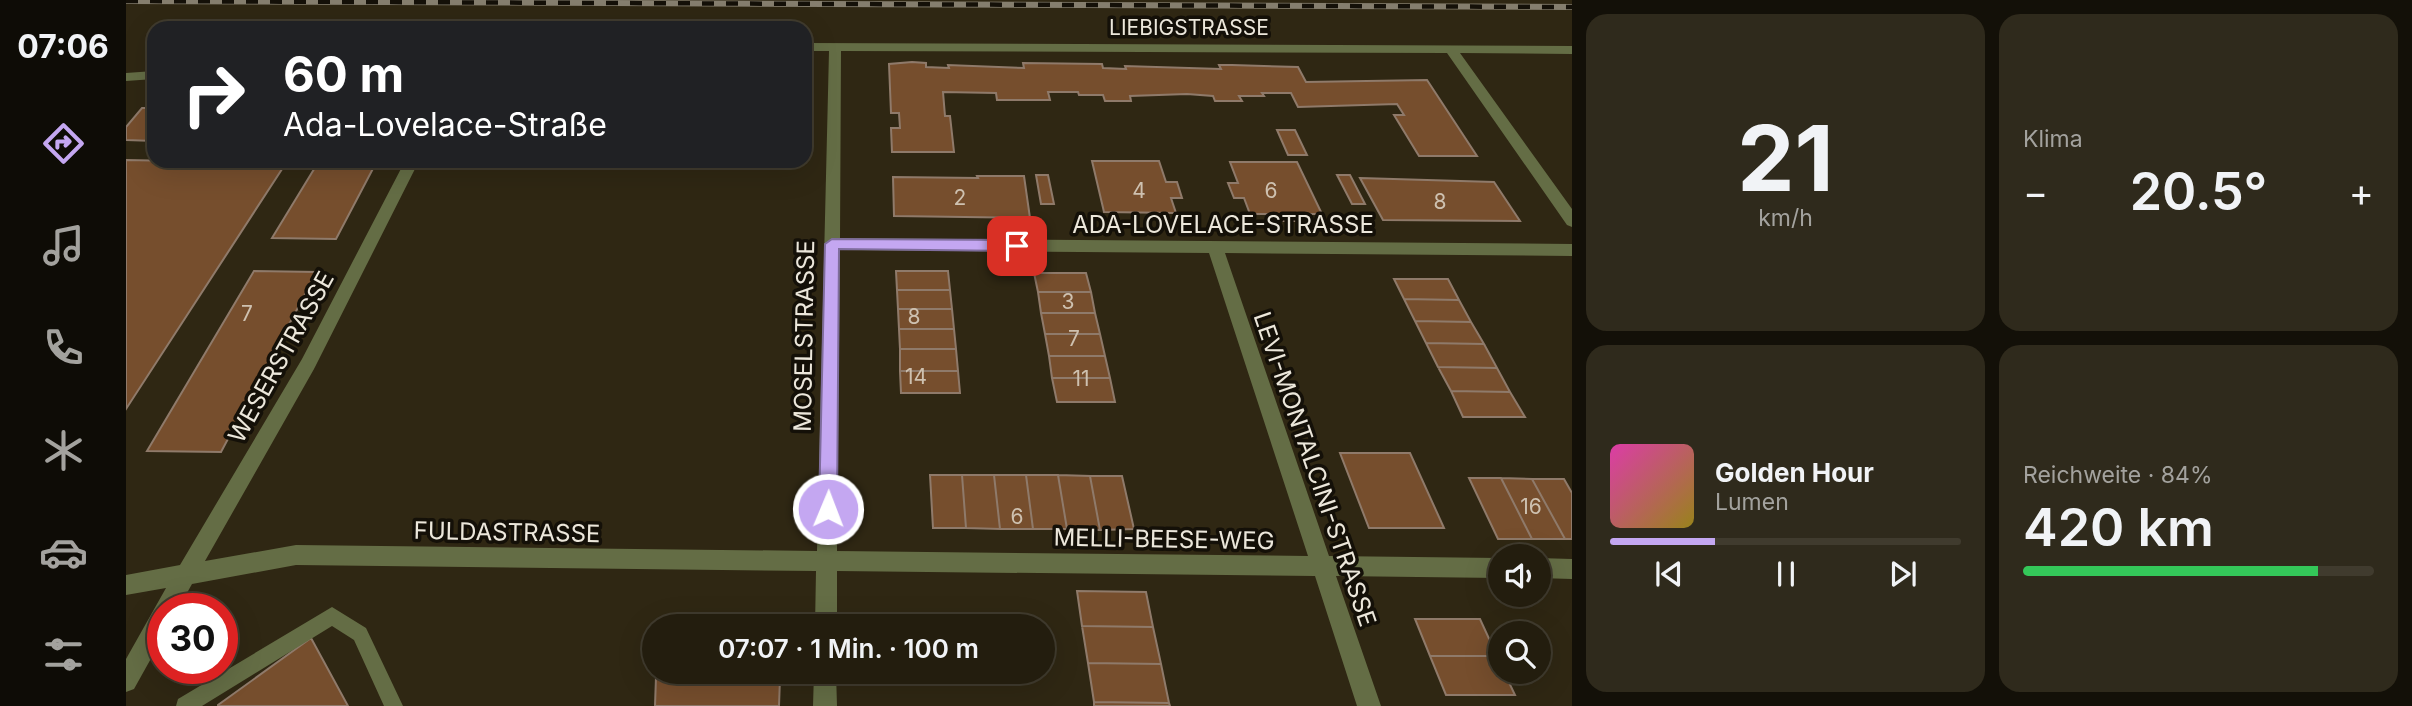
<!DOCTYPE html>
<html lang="de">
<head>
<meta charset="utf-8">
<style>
	:root { --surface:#231d0e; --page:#2f2a1c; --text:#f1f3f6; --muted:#a3a29e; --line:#403b2e; --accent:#c4a7f1 }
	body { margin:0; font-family:Inter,sans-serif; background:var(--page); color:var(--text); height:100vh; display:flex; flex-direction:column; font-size:26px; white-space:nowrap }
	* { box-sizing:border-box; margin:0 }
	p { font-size:23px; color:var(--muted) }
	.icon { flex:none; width:38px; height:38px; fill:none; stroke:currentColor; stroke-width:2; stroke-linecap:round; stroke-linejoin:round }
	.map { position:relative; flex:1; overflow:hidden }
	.details { display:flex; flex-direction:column; gap:14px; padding:14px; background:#131008; width:840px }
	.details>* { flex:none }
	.banner { position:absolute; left:21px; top:21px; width:665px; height:147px; border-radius:21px; box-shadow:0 7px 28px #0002,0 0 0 2px var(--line); background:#202124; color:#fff; overflow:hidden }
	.buttons { position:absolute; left:1362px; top:544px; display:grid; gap:14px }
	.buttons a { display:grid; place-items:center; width:63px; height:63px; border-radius:50%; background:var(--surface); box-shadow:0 7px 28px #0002,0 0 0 2px var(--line); font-size:35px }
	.speed { position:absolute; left:21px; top:593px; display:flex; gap:14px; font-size:35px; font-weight:700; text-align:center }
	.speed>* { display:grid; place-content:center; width:91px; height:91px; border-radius:50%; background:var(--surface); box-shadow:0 7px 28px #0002,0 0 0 2px var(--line); line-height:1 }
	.speed .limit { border:10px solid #d22; background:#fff; color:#111 }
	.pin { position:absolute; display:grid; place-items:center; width:60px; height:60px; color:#fff; margin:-30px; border-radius:14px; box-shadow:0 4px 10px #0006 }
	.me { position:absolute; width:77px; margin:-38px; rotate:1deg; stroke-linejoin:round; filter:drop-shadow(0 0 5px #0008) }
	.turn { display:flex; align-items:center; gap:24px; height:147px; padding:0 21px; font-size:32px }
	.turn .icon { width:91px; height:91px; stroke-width:2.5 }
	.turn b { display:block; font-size:49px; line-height:60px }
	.big { font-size:52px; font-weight:600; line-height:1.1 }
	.details .card { flex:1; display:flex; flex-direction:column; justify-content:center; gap:10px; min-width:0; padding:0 24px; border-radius:21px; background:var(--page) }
	.details .dial { align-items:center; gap:0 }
	.dial b { font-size:91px; line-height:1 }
	.song { display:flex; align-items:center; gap:21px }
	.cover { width:84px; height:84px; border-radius:10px; background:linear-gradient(135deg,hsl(320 70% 55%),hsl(50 70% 35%)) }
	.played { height:7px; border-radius:4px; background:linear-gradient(90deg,var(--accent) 30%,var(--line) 30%) }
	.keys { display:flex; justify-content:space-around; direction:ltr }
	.heat { display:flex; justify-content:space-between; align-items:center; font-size:38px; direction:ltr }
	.charge { height:10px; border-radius:5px; background:linear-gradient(90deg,#34c759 84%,var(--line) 0) }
	.details .tiles { flex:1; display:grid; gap:14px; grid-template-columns:repeat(2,1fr) }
	.trip { position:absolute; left:516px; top:614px; width:413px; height:70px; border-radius:35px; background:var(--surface); box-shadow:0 7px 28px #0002,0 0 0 2px var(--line); font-weight:600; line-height:70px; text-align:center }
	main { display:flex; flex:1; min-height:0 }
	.tabs { display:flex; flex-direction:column; width:126px; justify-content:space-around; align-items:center; background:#0e0c06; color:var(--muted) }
	.tabs .icon { width:49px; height:49px }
	.tabs .active { color:var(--accent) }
	.tabs b { font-size:32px; color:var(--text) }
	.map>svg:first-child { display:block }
</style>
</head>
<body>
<main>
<nav class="tabs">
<b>07:06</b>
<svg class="icon active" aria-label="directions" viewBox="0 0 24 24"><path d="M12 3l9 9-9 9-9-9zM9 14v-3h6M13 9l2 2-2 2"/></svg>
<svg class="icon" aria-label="music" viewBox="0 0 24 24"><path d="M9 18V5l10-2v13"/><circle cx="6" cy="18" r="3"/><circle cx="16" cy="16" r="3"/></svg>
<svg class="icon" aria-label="phone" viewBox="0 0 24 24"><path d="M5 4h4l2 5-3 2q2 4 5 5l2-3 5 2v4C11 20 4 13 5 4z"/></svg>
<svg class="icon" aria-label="climate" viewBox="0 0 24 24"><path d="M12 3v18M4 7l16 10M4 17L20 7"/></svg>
<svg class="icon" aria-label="car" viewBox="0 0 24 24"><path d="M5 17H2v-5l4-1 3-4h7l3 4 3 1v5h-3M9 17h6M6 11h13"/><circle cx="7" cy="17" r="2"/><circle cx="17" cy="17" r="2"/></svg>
<svg class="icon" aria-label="filters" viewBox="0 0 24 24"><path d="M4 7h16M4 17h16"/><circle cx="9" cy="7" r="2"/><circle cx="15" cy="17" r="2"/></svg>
</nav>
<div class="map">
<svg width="1446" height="706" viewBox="0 0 1446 706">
	<rect width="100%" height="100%" fill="#2f2713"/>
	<!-- building -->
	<path fill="#764e2d" stroke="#8f7a6a" stroke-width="2" d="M786 62 800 63V67L823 68 822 65 898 68 897 63 976 64 977 68 1000 69 999 66 1095 69 1093 65H1106L1172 67 1180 82 1301 80 1351 156H1293L1268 115H1278L1271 104 1172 107 1165 93H1136L1138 96H1113L1116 101H1089L1087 96 1061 94 1004 96 1005 101H979L977 95H953L952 92H922L924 100H871L870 93 817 92 819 116H824L828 152H766L765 128H774L773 113H765L763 64Z
		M16 108H28V141L0 140V127Z
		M1151 130H1169L1181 155H1162Z
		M0 160 160 163 0 409Z
		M193 161H251L210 239 146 238Z
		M966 161H1033L1040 182H1051L1056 198H1045L1050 213 978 212Z
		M1104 162H1171L1196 214H1170L1173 221H1153L1150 214H1124L1118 198H1108L1102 183H1112Z
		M910 175H922L928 204H915Z
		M1211 175H1224L1239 204H1226Z
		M851 176H898L904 218 768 216 767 177 852 178Z
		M1234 178 1368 182 1394 221 1257 220Z
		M128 271 191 272 95 452 21 451Z
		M770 271H822L824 290H771Z
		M908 273H960L965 292H912Z
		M1268 279H1322L1333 300 1278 299Z
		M771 290H824L826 309H772Z
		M912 292H965L969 313H915Z
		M1278 299 1333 300 1345 322 1289 321Z
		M772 309H826L828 329H773Z
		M915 313H969L974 334H919Z
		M1289 321 1345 322 1358 344 1300 343Z
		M773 329H828L830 349H774Z
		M919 334H974L979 356H923Z
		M1300 343 1358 344 1371 368 1312 367Z
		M774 349H830L832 371H774Z
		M923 356H979L984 378H926Z
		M1312 367 1371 368 1384 392 1325 391Z
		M774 371H832L834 393H775Z
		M926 378H984L989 402H931Z
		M1325 391 1384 392 1399 417H1337Z
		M1214 453H1284L1318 528H1243Z
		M804 475H836L840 528H807Z
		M836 475H868L874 529 840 528Z
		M868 475H900L907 529H874Z
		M900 475H932L941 529H907Z
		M932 475 964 476 974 530 941 529Z
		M964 476H996L1008 529 974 530Z
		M1343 478H1375L1406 539H1372Z
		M1375 478 1406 479 1439 539H1406Z
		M1406 479H1438L1446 493V539H1439Z
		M951 591 1020 592 1027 627 956 626Z
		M1289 619H1354L1371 656H1304Z
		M956 626 1027 627 1035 664 962 663Z
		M185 638 222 706H92V705Z
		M1304 656H1371L1374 672H1378L1389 695H1320Z
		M962 663 1035 664 1043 703 968 702Z
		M530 677 654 678 653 706H529Z
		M968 702 1043 703 1044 706H968Z"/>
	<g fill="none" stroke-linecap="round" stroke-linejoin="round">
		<!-- lane -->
		<path fill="#646d45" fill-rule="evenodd" d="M206 607 240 628 277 706H258L228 640 206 626 76 706H50L52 699Z"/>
		<!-- street -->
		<path fill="#646d45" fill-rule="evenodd" d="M679 43 1446 46V54L1334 53 1446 209V227L1441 225 1321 53 715 51 714 238 1446 244V256L1099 253 1203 556 1374 558V578L1210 576 1255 706H1231L1189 576 711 571V626H689L690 571 170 565 66 584 52 609H37V637L8 689 0 692V659L40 588 0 595V575L54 565 176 359 279 161H293L188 369 79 561 170 545 691 551 703 51H679ZM714 250 1083 253 1182 556 711 551Z
			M28 71V79L0 81V73Z
			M1412 558 1446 559V579L1412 578Z
			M688 672H710L711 706H687Z"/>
		<!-- rail casing -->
		<g stroke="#857e6e" stroke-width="6">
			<path id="rail" d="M0 1 1446 7"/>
		</g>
		<!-- rail -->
		<use href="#rail" stroke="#141008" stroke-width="4.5" stroke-dasharray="12" stroke-linecap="butt"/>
	</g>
	<!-- route -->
	<path fill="#c4a7f1" stroke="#7f6d9d" stroke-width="2" d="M706 239 891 240 898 246 891 251 713 249 711 509 708 515 702 517 696 515 693 509 699 244Z"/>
	<g text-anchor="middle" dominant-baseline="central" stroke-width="7" stroke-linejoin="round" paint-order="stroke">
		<!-- far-street labels -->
		<g font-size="21" fill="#ece7db" stroke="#141008">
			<text x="1063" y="27">LIEBIGSTRASSE</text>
		</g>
		<!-- number labels -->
		<g font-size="21" fill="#cec1b0">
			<text x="1013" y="190">4</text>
			<text x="1145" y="190">6</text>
			<text x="834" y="197">2</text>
			<text x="1314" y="201">8</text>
			<text x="942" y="301">3</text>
			<text x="121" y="313">7</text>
			<text x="788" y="316">8</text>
			<text x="948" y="338">7</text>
			<text x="790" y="376">14</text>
			<text x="955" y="378">11</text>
			<text x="1405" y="506">16</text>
			<text x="891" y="516">6</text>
		</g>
		<!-- street labels -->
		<g font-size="24" fill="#ece7db" stroke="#141008">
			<text x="1097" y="224">ADA-LOVELACE-STRASSE</text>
			<text transform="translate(678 336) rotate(-89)">MOSELSTRASSE</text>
			<text transform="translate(155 357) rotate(-61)">WESERSTRASSE</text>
			<text transform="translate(1189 469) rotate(71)">LEVI-MONTALCINI-STRASSE</text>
			<text transform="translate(381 532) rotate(1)">FULDASTRASSE</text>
			<text transform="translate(1038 539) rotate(1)">MELLI-BEESE-WEG</text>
		</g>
	</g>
</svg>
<div class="buttons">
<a><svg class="icon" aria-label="sound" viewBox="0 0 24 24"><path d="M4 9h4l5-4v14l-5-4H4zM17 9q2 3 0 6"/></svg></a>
<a><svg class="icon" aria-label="search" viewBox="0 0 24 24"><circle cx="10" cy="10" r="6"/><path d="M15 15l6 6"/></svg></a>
</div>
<div class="speed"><div class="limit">30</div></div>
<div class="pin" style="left:891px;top:246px;background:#d93025"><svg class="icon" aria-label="arrive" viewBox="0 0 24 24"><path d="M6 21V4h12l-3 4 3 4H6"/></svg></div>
<svg class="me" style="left:702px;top:509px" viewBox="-20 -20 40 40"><circle r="17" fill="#c4a7f1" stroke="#fff" stroke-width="3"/><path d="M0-11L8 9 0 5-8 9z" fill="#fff"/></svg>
<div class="trip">07:07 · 1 Min. · 100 m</div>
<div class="banner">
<div class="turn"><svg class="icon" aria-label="right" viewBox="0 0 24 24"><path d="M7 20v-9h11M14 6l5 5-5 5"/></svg><div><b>60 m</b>Ada-Lovelace-Straße</div></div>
</div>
</div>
<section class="details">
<div class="tiles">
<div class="card dial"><b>21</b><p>km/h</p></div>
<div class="card"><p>Klima</p>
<div class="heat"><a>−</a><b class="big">20.5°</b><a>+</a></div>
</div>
<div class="card">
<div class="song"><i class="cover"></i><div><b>Golden Hour</b><p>Lumen</p></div></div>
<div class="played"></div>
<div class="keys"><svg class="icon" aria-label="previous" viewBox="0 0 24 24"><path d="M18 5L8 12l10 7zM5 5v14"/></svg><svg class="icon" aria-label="pause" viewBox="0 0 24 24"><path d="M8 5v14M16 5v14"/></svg><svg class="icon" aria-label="next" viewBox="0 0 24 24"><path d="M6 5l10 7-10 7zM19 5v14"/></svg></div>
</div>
<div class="card"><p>Reichweite · 84%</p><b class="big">420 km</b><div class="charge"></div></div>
</div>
</section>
</main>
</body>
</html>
